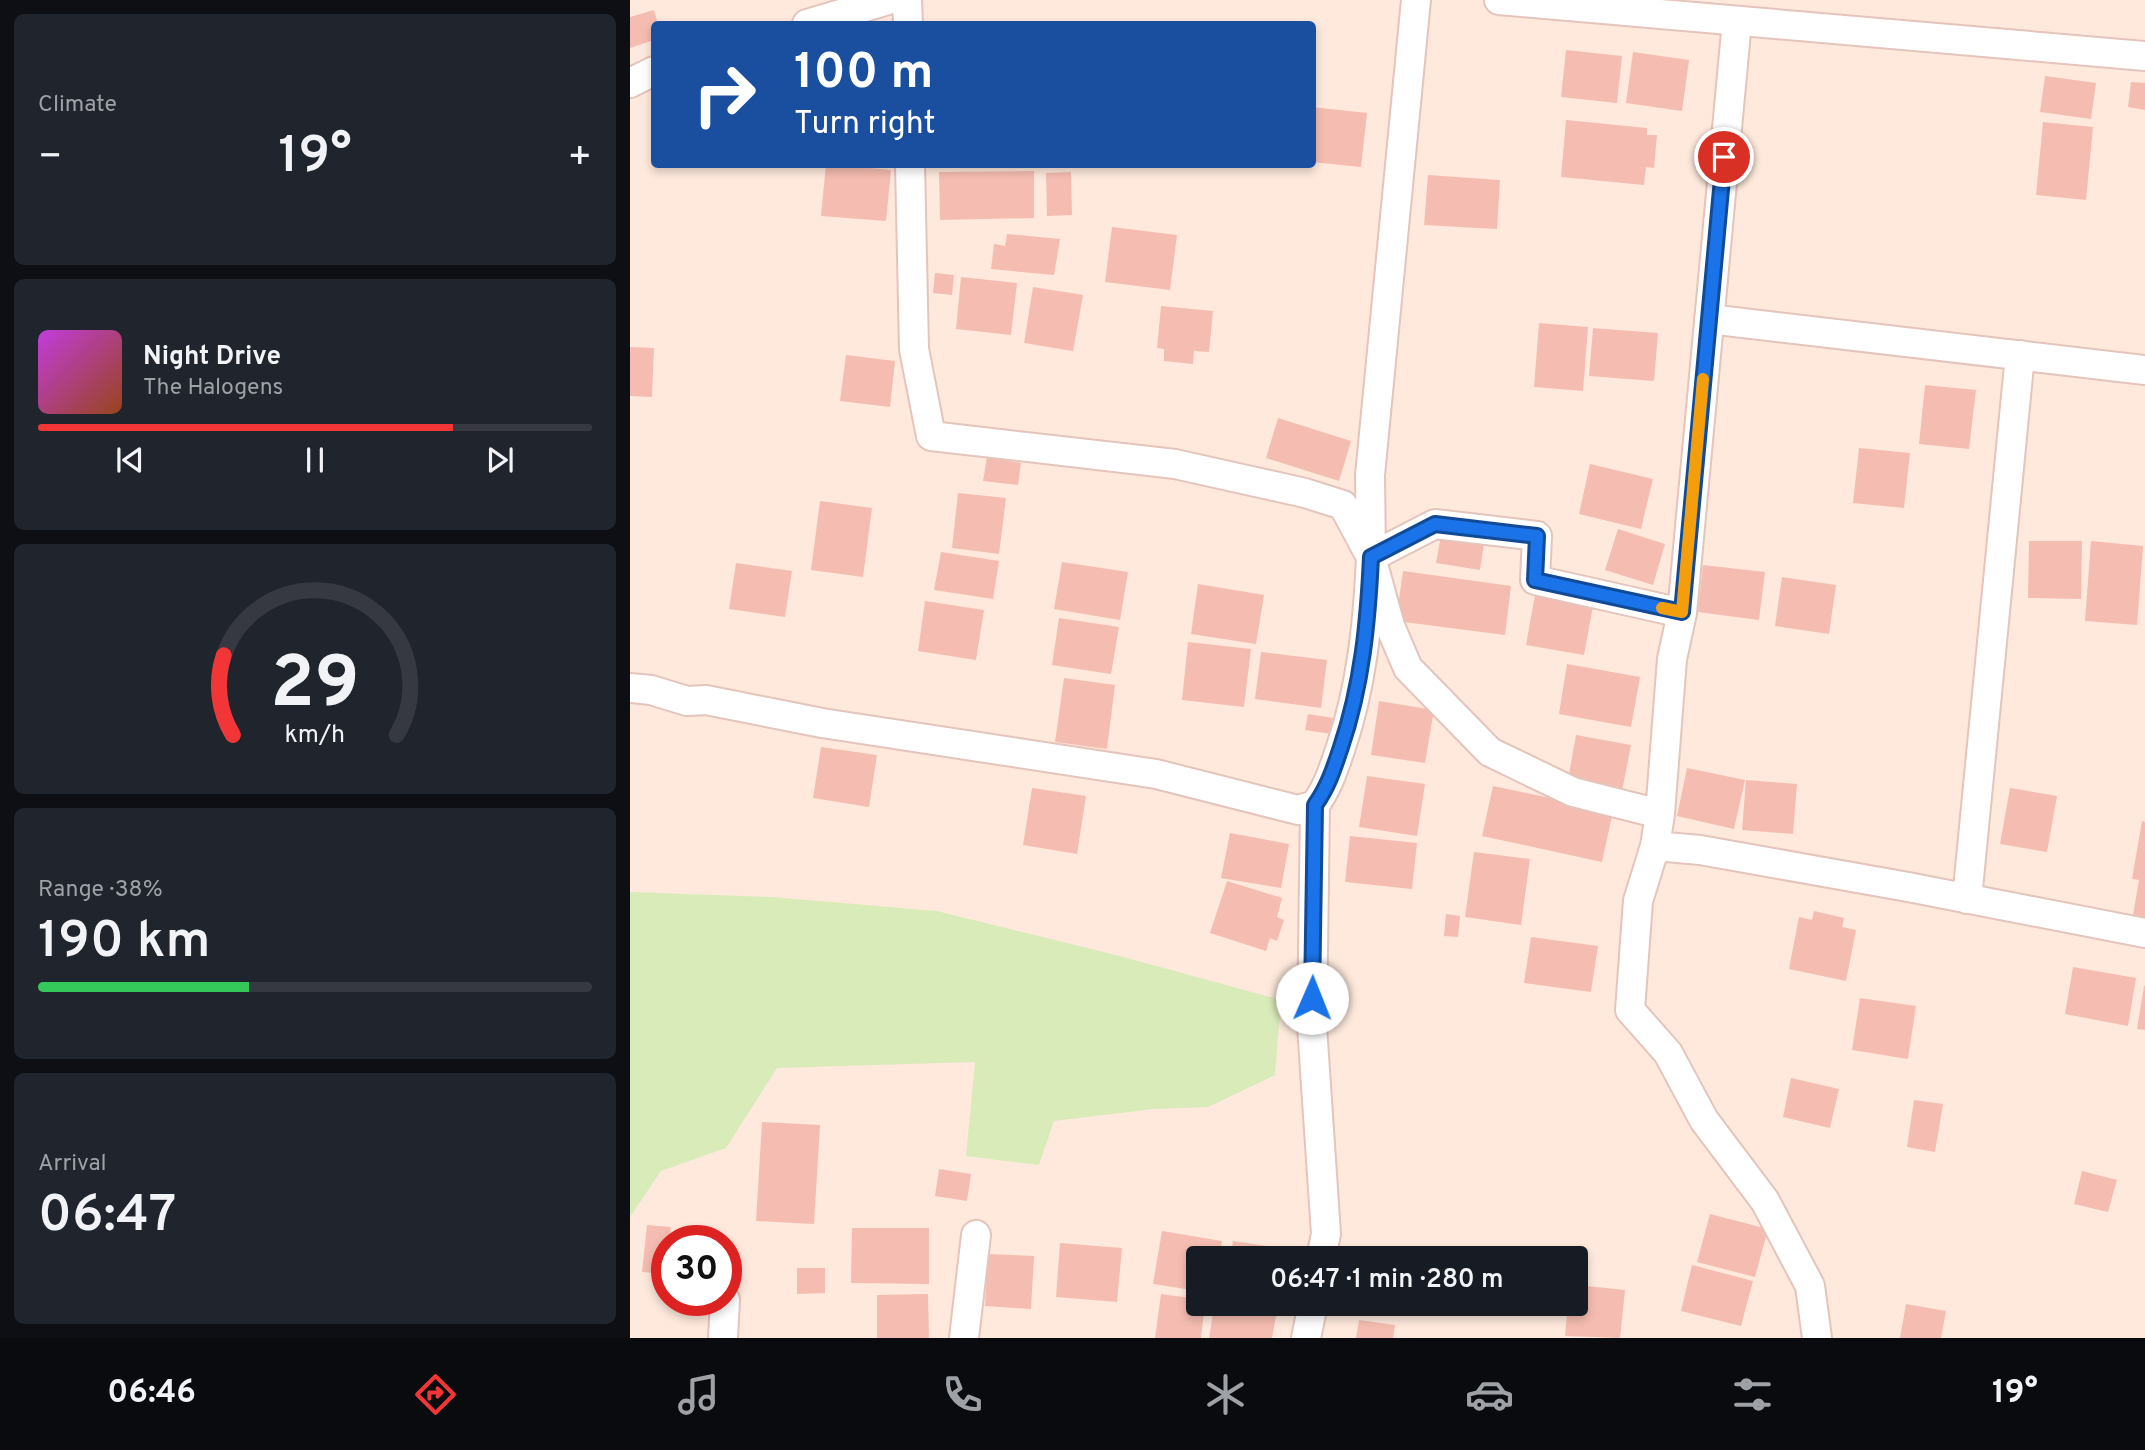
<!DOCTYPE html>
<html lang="en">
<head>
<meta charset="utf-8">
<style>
	:root { --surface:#171b24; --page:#20242c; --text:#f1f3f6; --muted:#9ea1a6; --line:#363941; --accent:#f23638 }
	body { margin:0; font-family:Overpass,sans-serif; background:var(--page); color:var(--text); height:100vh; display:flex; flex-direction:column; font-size:26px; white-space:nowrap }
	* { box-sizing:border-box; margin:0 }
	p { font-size:23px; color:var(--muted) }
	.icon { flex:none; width:38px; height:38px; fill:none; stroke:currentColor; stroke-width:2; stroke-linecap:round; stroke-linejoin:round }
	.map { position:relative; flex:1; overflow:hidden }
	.sheet { display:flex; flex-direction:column; gap:14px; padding:14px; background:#0d0f14; width:630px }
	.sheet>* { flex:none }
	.banner { position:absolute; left:21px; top:21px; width:665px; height:147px; border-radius:7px; box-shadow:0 4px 10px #0003; background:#1a4fa0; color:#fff; overflow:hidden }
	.speed { position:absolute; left:21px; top:1225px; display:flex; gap:14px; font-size:35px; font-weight:700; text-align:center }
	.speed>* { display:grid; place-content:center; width:91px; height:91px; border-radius:50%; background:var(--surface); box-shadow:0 4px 10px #0003; line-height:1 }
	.speed .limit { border:10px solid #d22; background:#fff; color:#111 }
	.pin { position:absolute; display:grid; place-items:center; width:60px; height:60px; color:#fff; margin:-30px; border:4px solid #fff; border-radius:50%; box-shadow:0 2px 7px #0007 }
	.me { position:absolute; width:77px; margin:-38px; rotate:1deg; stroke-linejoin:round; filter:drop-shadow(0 0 5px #0008) }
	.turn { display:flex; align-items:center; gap:24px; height:147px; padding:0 28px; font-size:32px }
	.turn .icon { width:91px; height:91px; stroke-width:2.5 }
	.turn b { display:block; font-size:49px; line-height:60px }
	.big { font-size:52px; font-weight:600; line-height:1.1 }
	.sheet .widget { flex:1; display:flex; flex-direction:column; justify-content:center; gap:10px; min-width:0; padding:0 24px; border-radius:10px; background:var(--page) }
	.sheet .dial { align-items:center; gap:0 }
	.dial svg { height:182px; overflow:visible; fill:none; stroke:var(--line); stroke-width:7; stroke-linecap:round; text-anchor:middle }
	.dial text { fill:var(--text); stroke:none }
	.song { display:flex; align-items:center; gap:21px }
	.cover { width:84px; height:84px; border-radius:10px; background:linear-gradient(135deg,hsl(290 70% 55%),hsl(20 70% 35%)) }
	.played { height:7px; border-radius:4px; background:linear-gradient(90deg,var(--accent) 75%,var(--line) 75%) }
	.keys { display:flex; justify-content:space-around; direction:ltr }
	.heat { display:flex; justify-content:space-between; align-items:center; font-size:38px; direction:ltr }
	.charge { height:10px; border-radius:5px; background:linear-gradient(90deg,#34c759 38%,var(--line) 0) }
	.trip { position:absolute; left:556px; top:1246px; width:402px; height:70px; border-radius:7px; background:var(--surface); box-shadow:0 4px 10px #0003; font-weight:600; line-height:70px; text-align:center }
	.tabs { display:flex; height:112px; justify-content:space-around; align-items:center; background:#090b0e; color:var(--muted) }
	.tabs .icon { width:49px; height:49px }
	.tabs .current { color:var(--accent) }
	.tabs b { font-size:32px; color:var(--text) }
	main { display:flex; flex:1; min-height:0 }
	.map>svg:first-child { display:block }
</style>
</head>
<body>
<main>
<section class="sheet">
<div class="widget"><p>Climate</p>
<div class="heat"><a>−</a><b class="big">19°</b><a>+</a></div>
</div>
<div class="widget">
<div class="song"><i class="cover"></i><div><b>Night Drive</b><p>The Halogens</p></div></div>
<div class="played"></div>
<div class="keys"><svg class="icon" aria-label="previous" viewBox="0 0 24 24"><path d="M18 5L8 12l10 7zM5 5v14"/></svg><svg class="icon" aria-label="pause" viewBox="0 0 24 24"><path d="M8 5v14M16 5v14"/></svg><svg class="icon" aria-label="next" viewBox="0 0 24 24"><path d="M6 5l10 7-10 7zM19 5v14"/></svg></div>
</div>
<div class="widget dial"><svg viewBox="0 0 100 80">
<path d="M14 69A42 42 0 1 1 86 69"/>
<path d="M14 69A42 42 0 0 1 10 34" stroke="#f23638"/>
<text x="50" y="56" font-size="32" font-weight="700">29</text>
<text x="50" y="72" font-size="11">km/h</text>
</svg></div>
<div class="widget"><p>Range · 38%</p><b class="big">190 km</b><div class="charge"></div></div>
<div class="widget"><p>Arrival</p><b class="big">06:47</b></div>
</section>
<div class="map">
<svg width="1515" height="1338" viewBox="0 0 1515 1338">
	<rect width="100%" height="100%" fill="#fee9dc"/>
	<!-- green -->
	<path fill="#daebba" d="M0 892 142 897 307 911 486 955 651 1000 645 1075 578 1107 524 1109 424 1121 409 1165 336 1156 345 1062 147 1068 96 1148 31 1171 0 1217Z"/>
	<!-- building -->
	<path fill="#f5bdb1" d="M24 10 28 24H24V40L0 48V17Z
		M936 50 992 56 987 103 931 97Z
		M1003 52 1059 60 1052 111 996 103Z
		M1415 76 1466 83 1461 119 1410 112Z
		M1501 82 1515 83V110L1498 107Z
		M682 107 737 113 731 167 682 162Z
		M936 120 1017 128V135H1027L1024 168 1016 167 1014 185 931 177Z
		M1413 122 1463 127 1456 200 1406 195Z
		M196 164 261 170 256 221 191 216Z
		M404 171V218L310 220 309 172Z
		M441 172 442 215 417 216 416 173Z
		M798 175 870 180 867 229 794 225Z
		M482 227 547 235 540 290 475 282Z
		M377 234 430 239 424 275 361 269 364 244 375 246Z
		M305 273 324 275 322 295 303 293Z
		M331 277 387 283 381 335 326 329Z
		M403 287 453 295 443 351 394 343Z
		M531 306 583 311 579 352 564 351 563 364 534 361V349L527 348Z
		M909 323 958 327 953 391 904 387Z
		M963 328 1028 333 1024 381 959 376Z
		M0 347 24 348 22 397 0 396Z
		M216 355 265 361 260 407 210 401Z
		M1295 385 1346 390 1339 449 1289 444Z
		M648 418 721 441 709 481 636 458Z
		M1229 448 1280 453 1274 508 1223 503Z
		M357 457 391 463 388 485 353 481Z
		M960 464 1023 479 1011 529 949 514Z
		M328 493 376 498 369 554 322 548Z
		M190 501 242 508 233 577 181 570Z
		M988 529 1035 544 1023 585 975 570Z
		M812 530 855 537 850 570 806 563Z
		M1399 541H1452L1451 599 1398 598Z
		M1461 541 1513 546 1507 625 1455 621Z
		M311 552 369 561 363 599 304 590Z
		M432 562 498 572 490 620 424 609Z
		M106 563 162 571 155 617 99 609Z
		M1073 565 1135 572 1129 620 1068 612Z
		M773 571 881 586 875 635 766 621Z
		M1152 577 1206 585 1199 634 1145 626Z
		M568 584 634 595 626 644 561 634Z
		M905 595 963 606 954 655 896 645Z
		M295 601 354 610 346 660 288 651Z
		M429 618 489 627 481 674 422 665Z
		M558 642 621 649 614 707 552 700Z
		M631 652 697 660 691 708 625 699Z
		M937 664 1010 677 1001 727 929 714Z
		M434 678 485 685 477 749 425 742Z
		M749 701 804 710 795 763 741 755Z
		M678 714 703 718 701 734 675 730Z
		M946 735 1001 745 991 796 937 785Z
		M191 747 247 755 239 807 183 798Z
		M1057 768 1115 780 1104 829 1047 816Z
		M737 776 795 784 787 836 729 827Z
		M1116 780 1167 784 1163 834 1112 830Z
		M863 786 983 811 972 862 852 836Z
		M402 788 456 796 447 854 393 845Z
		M1380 788 1427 796 1417 852 1370 844Z
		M1512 821 1515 822V918L1503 915 1509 880 1502 879Z
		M600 833 659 844 651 888 591 878Z
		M720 836 787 843 782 889 715 882Z
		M844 852 900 859 891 925 835 917Z
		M597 881 652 898 647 917 654 920 647 941 640 938 636 951 580 933Z
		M1184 911 1214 918 1212 927 1226 930 1216 981 1159 969 1169 917 1182 920Z
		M816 914 830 916 828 937 814 936Z
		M901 937 968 946 961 992 894 983Z
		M1443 967 1506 978 1498 1026 1435 1014Z
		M1514 986H1515V1030L1507 1029Z
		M1230 998 1286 1006 1278 1059 1222 1050Z
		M1161 1078 1209 1089 1200 1128 1153 1117Z
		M1284 1100 1313 1104 1305 1152 1277 1147Z
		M132 1122 190 1125 184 1224 126 1221Z
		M309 1169 341 1174 337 1201 305 1196Z
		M1452 1171 1487 1180 1478 1212 1444 1204Z
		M1080 1214 1138 1229 1125 1277 1067 1262Z
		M17 1225 41 1227 39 1241H37L36 1274 12 1272Z
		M222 1228H299V1284L221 1283Z
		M532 1231 592 1241 589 1258H569V1291L523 1284Z
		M603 1241 658 1249 656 1258H600Z
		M430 1243 492 1248 487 1302 426 1297Z
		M888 1253 920 1256 919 1258H887Z
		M358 1254 404 1256 401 1309 355 1306Z
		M1062 1265 1123 1281 1111 1326 1051 1311Z
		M167 1268H195V1293L167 1294Z
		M947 1285 995 1290 990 1338 935 1336 938 1304H947Z
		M298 1294 299 1338H247V1295Z
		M531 1294 569 1299V1304H575L571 1338H525Z
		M1276 1304 1316 1311 1311 1338H1270Z
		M584 1307 646 1316 642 1338H579Z
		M729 1320 765 1325 763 1338H726Z"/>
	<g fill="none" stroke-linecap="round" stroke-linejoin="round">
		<!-- street casing -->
		<g stroke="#e4c4bb" stroke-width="32">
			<path id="street" d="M277 0 278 24
				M869 0 1515 56
				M1107 21 1052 613 1042 659 1030 814 1025 846 1070 850 1278 887 1515 933
				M177 24 258 0
				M0 83 24 71
				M280 164 284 349 301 436 545 464 675 493 713 505 741 557 740 475 786 0
				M1079 319 1515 370
				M741 557 805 524 907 536 905 580 1052 613
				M0 688 21 690 57 701 76 700 192 723 526 774 668 810 685 805
				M1025 846 1008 901 1000 1010 1038 1053 1074 1120 1135 1201 1180 1286 1187 1338
				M1337 899 1390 355
				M691 1258 696 1234 682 1026 685 805C698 787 704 768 711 747 732 685 738 622 741 557L760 626 778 668 860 752 943 792 1030 814
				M93 1338 95 1300
				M334 1338 346 1235
				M676 1338 683 1304"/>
		</g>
		<!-- street -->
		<use href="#street" stroke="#fff" stroke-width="28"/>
	</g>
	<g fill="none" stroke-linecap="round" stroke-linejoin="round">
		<!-- route casing -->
		<g stroke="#114b97" stroke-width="18">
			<path id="route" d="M682 998 685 805C698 787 704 768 711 747 732 685 738 622 741 557L805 524 907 536 905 580 1052 612 1094 157"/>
		</g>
		<!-- route -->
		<use href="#route" stroke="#1a73e8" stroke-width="12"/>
		<!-- slow -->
		<path stroke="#f59e0b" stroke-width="12" d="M1032 608 1052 612 1073 379"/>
	</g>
</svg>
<div class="speed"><div class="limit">30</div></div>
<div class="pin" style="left:1094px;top:157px;background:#d93025"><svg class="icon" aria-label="arrive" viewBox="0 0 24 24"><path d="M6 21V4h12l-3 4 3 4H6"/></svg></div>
<svg class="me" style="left:682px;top:998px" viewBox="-20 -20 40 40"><circle r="19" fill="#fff"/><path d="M0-13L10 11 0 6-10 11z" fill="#1a73e8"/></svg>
<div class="trip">06:47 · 1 min · 280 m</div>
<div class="banner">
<div class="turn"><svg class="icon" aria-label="right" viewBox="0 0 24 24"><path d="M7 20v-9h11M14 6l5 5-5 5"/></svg><div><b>100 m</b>Turn right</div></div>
</div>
</div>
</main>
<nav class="tabs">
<b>06:46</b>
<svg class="icon current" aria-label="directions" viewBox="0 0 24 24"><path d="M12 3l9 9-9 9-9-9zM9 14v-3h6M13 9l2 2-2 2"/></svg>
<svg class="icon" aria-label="music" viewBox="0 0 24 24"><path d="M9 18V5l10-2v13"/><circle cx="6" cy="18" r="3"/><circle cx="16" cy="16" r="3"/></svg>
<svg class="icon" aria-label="phone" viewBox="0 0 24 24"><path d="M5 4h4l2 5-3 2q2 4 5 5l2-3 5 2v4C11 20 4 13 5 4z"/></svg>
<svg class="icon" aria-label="climate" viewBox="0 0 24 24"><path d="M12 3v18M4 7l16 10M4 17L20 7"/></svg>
<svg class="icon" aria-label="car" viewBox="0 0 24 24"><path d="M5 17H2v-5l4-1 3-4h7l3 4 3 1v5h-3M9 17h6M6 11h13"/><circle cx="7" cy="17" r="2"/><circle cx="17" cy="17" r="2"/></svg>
<svg class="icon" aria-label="filters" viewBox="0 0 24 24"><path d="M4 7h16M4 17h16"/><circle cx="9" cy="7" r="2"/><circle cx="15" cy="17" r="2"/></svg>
<b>19°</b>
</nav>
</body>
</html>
